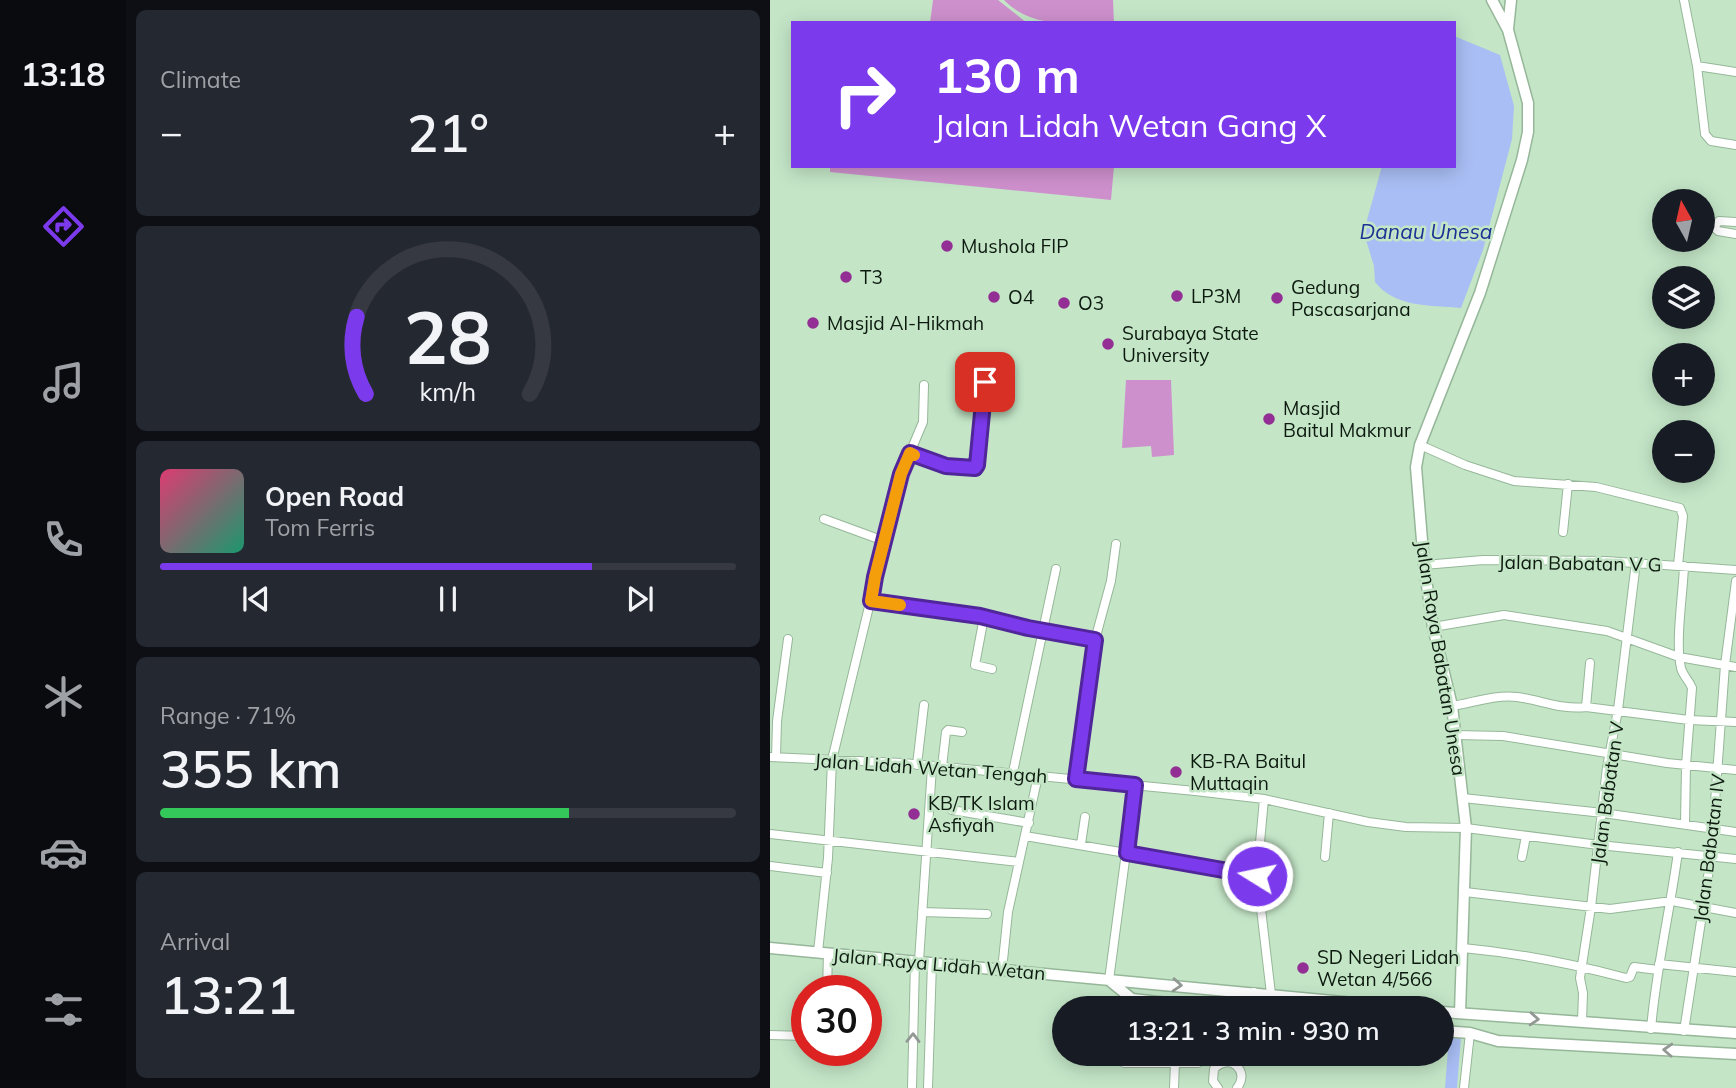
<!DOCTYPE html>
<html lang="en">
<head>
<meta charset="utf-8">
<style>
	:root { --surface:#171b24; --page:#242831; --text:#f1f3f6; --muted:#9ea1a6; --line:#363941; --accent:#7c3aed }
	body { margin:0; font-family:Mulish,sans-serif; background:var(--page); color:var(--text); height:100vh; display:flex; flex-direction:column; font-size:26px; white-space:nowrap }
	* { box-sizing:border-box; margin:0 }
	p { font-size:23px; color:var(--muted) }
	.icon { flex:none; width:38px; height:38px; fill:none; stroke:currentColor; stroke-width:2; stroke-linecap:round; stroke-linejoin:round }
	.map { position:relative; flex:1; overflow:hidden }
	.drawer { display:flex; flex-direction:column; gap:10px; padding:10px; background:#0d0f14; width:644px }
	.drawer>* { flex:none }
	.top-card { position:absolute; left:21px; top:21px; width:665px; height:147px; border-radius:0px; box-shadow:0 4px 18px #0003; background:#7c3aed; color:#fff; overflow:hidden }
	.needle { width:46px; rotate:352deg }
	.fabs { position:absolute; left:882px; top:189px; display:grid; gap:14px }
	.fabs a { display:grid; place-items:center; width:63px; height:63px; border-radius:50%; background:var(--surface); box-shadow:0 4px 18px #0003; font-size:35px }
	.speed { position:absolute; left:21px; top:975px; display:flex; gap:14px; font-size:35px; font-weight:700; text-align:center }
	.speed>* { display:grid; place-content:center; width:91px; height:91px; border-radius:50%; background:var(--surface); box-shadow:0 4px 18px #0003; line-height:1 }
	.speed .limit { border:10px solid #d22; background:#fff; color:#111 }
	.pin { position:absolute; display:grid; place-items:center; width:60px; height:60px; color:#fff; margin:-30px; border-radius:14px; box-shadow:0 4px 10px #0006 }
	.me { position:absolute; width:77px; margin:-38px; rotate:280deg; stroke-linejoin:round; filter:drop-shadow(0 0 5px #0008) }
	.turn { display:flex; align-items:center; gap:24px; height:147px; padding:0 28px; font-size:32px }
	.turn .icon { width:91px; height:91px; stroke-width:2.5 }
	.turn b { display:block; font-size:49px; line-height:60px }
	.big { font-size:52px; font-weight:600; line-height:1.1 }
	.drawer .tile { flex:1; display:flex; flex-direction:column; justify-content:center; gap:10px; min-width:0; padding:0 24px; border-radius:10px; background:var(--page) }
	.drawer .dial { align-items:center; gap:0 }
	.dial svg { height:182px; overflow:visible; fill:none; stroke:var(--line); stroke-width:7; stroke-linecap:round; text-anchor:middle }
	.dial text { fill:var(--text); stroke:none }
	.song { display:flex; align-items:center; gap:21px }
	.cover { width:84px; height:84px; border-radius:10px; background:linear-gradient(135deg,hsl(340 70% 55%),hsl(160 70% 35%)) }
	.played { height:7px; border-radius:4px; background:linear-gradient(90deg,var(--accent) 75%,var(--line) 75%) }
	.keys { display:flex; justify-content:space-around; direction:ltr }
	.heat { display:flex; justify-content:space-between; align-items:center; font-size:38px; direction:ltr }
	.charge { height:10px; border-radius:5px; background:linear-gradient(90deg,#34c759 71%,var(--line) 0) }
	.trip { position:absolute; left:282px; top:996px; width:402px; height:70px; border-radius:35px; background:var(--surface); box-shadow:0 4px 18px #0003; font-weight:600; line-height:70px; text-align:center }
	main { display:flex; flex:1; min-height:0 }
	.tab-bar { display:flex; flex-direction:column; width:126px; justify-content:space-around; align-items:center; background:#090b0e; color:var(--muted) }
	.tab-bar .icon { width:49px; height:49px }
	.tab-bar .selected { color:var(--accent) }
	.tab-bar b { font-size:32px; color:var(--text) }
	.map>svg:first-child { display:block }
</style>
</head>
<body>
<main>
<nav class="tab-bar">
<b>13:18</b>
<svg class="icon selected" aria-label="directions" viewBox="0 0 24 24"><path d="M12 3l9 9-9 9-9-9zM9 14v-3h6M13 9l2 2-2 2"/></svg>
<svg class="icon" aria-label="music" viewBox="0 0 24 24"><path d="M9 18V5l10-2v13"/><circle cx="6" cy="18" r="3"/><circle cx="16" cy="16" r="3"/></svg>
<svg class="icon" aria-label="phone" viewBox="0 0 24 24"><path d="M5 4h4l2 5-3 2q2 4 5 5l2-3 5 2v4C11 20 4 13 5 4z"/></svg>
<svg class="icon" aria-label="climate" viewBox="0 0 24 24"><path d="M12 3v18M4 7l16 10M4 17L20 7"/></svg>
<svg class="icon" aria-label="car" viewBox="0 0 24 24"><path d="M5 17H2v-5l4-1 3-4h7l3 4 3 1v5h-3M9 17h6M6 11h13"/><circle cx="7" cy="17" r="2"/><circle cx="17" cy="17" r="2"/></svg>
<svg class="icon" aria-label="filters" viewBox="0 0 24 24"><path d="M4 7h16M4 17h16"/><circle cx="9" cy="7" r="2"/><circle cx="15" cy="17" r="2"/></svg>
</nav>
<section class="drawer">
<div class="tile"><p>Climate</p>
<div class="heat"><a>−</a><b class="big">21°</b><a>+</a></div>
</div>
<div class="tile dial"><svg viewBox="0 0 100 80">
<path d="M14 69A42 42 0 1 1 86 69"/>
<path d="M14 69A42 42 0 0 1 10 35" stroke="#7c3aed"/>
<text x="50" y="56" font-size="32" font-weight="700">28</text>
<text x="50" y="72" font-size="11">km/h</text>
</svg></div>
<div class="tile">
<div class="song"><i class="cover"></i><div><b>Open Road</b><p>Tom Ferris</p></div></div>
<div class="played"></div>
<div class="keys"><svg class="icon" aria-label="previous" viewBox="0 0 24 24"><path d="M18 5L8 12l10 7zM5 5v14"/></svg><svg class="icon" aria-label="pause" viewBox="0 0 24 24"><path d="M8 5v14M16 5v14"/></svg><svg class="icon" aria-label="next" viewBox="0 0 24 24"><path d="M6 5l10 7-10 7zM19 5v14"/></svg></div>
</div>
<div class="tile"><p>Range · 71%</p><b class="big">355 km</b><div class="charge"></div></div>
<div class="tile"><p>Arrival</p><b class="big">13:21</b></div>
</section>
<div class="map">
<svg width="966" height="1088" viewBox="0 0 966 1088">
	<rect width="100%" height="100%" fill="#c4e6c7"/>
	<!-- green -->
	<path fill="#ce90cd" d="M163 0H228L257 23H160Z
		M234 0H343L344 23C306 23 263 30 234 0Z
		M60 166H344L341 200 60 172Z
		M356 380H401L404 455 382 457 381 446 352 448Z"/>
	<!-- water -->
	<path fill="#a9bef4" d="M684 36 730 55 744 106 742 139 713 250 691 308C661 305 625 308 605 282L604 266 596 240 597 220 612 166H684Z"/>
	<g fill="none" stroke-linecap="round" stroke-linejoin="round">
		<!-- river -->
		<path stroke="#a9bef4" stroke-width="12" d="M681 1088 685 1036"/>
		<!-- minor casing -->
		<g stroke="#96b799" stroke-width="10">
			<path id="minor" d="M914 0 927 66 935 134 941 141 966 145
				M927 66 966 72
				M966 222 949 221 944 227 948 231 966 234
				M650 445 695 465 744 481 826 487 910 508 913 516 908 565
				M140 454 176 466 205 468 207 465 215 380
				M54 519 114 541
				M793 532 798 484
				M654 565 713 560 836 561 966 570
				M914 566C913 595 905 641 911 668 913 676 919 680 922 688L916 765 915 824
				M101 602 210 616 259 628 325 640
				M214 617 205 665 222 669
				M663 627 734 615 837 631 909 657 966 667
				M682 706C702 703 726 694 747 697 771 700 791 710 816 707L919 720 966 722
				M816 707 820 663
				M686 735 733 736 897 763 966 770
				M0 757 133 763 425 791 494 799 598 822 636 827 696 828 829 845 966 859
				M6 757 7 721 18 639
				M147 765 154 705
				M172 767 176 732 178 730 192 732
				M243 772 286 569
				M306 779 317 707 320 667 325 640 341 581 346 544
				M693 798 833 813 966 832
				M494 799 487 875 501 994
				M182 810 259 823
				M0 834 249 862
				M255 836 487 875
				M311 844 315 817
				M555 857 559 813
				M752 857 756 836
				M0 866 57 873
				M695 892 840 909 902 901 966 913
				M152 912 217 914
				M693 948C747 953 803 964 856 978L860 977 864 967 888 970
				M48 952 58 858 62 760 131 474 153 422 154 385
				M149 961 162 767
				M889 964 966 972
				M232 970 238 912 268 776
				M339 980 365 785
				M57 990 58 953
				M481 1008 484 992
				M812 1022 813 993 810 978 821 907 837 767 848 710 866 562
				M881 1029C886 969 900 911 908 852
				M914 1031 941 857 955 665 966 581
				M0 1035 37 1036
				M96 1041H101
				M57 1057V1050
				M354 1063H428
				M142 1088 145 962
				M158 1088 162 962
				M404 1088 405 1063
				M448 1088 443 1081 444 1069C459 1052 481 1071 467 1088
				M694 1088 700 1033"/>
		</g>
		<!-- secondary casing -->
		<g stroke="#96b799" stroke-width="13">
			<path id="secondary" d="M738 29 741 0
				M0 948 637 1008
				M340 981 362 999 442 1008
				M672 1012 966 1033
				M690 1013 696 828 682 706 663 627 654 565 646 467 650 445 710 293 752 160 758 132V103L738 30 722 0
				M672 1031 700 1033 728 1041 966 1054"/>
		</g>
		<!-- minor -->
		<use href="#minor" stroke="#fff" stroke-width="8"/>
		<!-- secondary -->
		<use href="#secondary" stroke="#fff" stroke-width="10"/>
	</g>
	<!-- one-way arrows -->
	<defs><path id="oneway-chevron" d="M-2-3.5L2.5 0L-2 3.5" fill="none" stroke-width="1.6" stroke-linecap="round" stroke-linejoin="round" transform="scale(1.75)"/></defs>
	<g stroke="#929893">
		<use href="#oneway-chevron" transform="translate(407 985) rotate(4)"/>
		<use href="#oneway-chevron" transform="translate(764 1019) rotate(4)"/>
		<use href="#oneway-chevron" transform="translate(143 1038) rotate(-89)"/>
		<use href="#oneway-chevron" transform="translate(898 1050) rotate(-177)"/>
	</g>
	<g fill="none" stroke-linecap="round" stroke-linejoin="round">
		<!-- route casing -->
		<g stroke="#51269a" stroke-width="18">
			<path id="route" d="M215 382 207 465 205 468 176 466 140 453 131 474 105 577 101 601 210 616 258 628 325 640 306 779 365 785 357 853 487 876"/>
		</g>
		<!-- route -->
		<use href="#route" stroke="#7c3aed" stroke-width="12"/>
		<!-- slow -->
		<path stroke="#f59e0b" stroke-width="12" d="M130 605 101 601 105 577 131 474 140 453 144 455"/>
	</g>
	<!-- markers -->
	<g fill="#922e94" stroke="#c4e6c7" stroke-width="2.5">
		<circle cx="177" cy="246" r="7"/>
		<circle cx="76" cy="277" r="7"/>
		<circle cx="407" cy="296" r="7"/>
		<circle cx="224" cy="297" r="7"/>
		<circle cx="507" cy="298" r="7"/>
		<circle cx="294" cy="303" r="7"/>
		<circle cx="43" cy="323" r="7"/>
		<circle cx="338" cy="344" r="7"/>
		<circle cx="499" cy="419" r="7"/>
		<circle cx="406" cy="772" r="7"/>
		<circle cx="144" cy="814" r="7"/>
		<circle cx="533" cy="968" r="7"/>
	</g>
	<g text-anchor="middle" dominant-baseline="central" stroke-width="5" stroke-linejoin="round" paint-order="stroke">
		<!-- poi labels -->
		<g font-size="19" fill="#0d1a0f" stroke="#c4e6c7" text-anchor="start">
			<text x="191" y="246">Mushola FIP</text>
			<text x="90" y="277">T3</text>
			<text x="521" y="287">Gedung<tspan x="521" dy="22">Pascasarjana</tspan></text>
			<text x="421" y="296">LP3M</text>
			<text x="238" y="297">O4</text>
			<text x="308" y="303">O3</text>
			<text x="57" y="323">Masjid Al-Hikmah</text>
			<text x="352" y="333">Surabaya State<tspan x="352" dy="22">University</tspan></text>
			<text x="513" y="408">Masjid<tspan x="513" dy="22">Baitul Makmur</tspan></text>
			<text x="420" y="761">KB-RA Baitul<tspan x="420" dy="22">Muttaqin</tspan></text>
			<text x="158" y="803">KB/TK Islam<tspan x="158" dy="22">Asfiyah</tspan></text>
			<text x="547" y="957">SD Negeri Lidah<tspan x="547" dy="22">Wetan 4/566</tspan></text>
		</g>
		<!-- street labels -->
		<g font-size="19" fill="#0d1a0f" stroke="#c4e6c7">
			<text transform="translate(810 563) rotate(1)">Jalan Babatan V G</text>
			<text transform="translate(671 658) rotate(81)">Jalan Raya Babatan Unesa</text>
			<text transform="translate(161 768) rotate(4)">Jalan Lidah Wetan Tengah</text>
			<text transform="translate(837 793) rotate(-82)">Jalan Babatan V</text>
			<text transform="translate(939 848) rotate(-83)">Jalan Babatan IV</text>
			<text transform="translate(169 964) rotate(5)">Jalan Raya Lidah Wetan</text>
		</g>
		<!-- water labels -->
		<g font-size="21" font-style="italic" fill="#1c3395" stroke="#c4e6c7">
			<text x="656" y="231">Danau Unesa</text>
		</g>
	</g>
</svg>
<div class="fabs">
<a><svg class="needle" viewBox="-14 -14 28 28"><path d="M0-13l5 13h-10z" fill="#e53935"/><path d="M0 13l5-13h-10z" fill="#9ea1a6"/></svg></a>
<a><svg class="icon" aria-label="layers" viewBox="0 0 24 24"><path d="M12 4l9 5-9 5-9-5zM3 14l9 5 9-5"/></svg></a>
<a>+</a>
<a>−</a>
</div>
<div class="speed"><div class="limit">30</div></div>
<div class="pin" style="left:215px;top:382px;background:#d93025"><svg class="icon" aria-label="arrive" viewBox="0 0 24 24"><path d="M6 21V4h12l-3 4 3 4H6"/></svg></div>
<svg class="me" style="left:487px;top:876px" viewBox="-20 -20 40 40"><circle r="17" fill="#7c3aed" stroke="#fff" stroke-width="3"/><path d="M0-11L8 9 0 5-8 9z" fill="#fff"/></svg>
<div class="trip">13:21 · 3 min · 930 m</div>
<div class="top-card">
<div class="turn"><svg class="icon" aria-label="right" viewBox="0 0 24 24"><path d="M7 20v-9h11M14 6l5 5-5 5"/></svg><div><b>130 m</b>Jalan Lidah Wetan Gang X</div></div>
</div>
</div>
</main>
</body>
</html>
